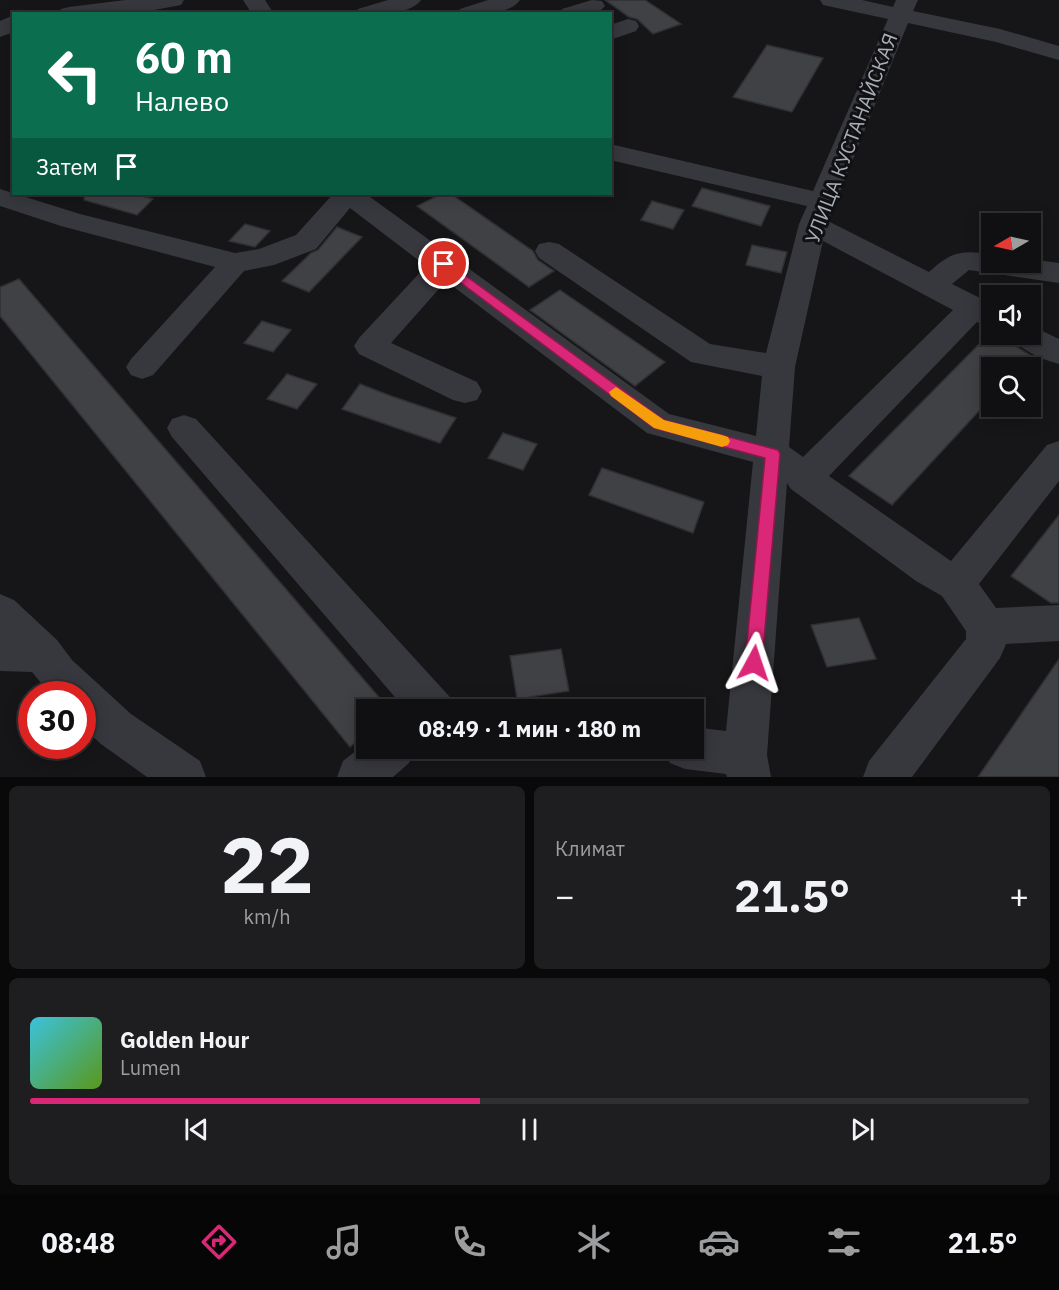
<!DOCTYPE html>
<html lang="ru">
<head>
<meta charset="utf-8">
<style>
	:root { --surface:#101012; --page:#1e1e20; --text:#f1f3f6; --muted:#9c9d9f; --line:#303032; --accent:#db2777 }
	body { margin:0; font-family:"IBM Plex Sans",sans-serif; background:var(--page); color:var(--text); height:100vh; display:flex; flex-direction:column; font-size:22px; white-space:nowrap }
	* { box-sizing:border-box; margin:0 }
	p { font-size:20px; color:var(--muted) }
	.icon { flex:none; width:33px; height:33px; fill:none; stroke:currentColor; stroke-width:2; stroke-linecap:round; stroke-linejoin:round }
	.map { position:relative; height:777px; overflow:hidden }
	.side { display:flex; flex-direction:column; gap:9px; padding:9px; background:#09090a; flex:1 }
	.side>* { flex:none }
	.guide { position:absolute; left:12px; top:12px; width:600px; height:183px; border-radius:0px; box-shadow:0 3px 15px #0003,0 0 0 2px var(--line); background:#0b6e4f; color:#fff; overflow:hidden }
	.needle { width:39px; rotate:261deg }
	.buttons { position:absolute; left:981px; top:213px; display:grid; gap:12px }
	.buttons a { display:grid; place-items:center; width:60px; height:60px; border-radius:0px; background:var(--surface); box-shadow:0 3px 15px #0003,0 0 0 2px var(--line); font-size:30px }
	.speed { position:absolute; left:18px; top:681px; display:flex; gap:12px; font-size:30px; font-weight:700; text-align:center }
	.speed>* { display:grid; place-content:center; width:78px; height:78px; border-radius:50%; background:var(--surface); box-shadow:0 3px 15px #0003,0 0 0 2px var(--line); line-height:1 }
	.speed .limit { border:9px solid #d22; background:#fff; color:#111 }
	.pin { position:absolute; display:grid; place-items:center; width:51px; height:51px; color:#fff; margin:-26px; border:3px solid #fff; border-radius:50%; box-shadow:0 2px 6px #0007 }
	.me { position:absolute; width:66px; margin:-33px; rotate:5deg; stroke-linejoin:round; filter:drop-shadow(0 0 4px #0008) }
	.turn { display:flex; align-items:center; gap:21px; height:126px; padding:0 24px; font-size:27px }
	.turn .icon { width:78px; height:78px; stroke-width:2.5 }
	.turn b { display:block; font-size:42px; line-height:51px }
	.then { display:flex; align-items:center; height:57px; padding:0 24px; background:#0003; gap:12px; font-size:22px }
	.big { font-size:45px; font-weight:700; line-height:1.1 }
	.side .widget { flex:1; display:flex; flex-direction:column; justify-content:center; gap:9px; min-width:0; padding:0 21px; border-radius:9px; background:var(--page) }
	.side .dial { align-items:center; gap:0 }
	.dial b { font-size:78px; line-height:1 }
	.song { display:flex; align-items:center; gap:18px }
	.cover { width:72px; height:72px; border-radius:9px; background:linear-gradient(135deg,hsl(190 70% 55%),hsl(90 70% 35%)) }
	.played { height:6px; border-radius:3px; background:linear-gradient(90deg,var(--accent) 45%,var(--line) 45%) }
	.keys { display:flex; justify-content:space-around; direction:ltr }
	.heat { display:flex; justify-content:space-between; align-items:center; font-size:33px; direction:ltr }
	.side .tiles { flex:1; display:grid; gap:9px; grid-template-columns:1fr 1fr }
	.widget:last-child { grid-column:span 2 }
	.trip { position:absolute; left:356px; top:699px; width:348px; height:60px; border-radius:0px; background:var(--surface); box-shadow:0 3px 15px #0003,0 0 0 2px var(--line); font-weight:700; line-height:60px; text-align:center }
	.menu { display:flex; height:96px; justify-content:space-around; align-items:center; background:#060607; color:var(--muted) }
	.menu .icon { width:42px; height:42px }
	.menu .on { color:var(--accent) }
	.menu b { font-size:27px; color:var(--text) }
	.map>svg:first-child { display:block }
</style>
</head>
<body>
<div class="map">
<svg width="1059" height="777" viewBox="0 0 1059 777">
	<rect width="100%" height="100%" fill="#161618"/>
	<!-- building -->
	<path fill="#404145" stroke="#303034" stroke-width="1.5" d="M605 0H645L681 24 653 34 637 19 629 17Z
		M767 45 823 58 792 112 733 97Z
		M702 188 755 202 770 206 761 226 692 206Z
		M85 194H133L153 199 137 215 84 200Z
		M441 194H451L533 251 538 260 554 271 529 287 417 206Z
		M652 201 684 210 673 229 641 220Z
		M245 224 270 231 255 247 229 241Z
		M337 227 362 237 309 292 282 281 311 253 318 250Z
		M752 245 787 252 781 273 746 265Z
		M19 279 390 710H366V733L350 747 0 316V287Z
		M560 290 665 362 635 386 530 310Z
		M262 321 291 330 273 352 244 343Z
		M991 332 992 334H996L1030 355 1019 368H992V397L892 505 849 476Z
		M287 374 317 384 297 409 267 399Z
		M360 384 391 396 456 418 440 443 342 409Z
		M503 433 537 444 523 470 488 458Z
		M602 468 704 502 693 533 589 495Z
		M1059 515V603H1051L1011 576Z
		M859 618 876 659 827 667 811 625Z
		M561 649 569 691 517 699 510 656Z
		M1059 659V777H978Z"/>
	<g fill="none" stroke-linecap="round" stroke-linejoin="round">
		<!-- minor -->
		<path fill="#37383d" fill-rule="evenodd" d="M125 0H184L181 5 133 14H58L61 9 69 7Z
			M243 0H265L274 14H252Z
			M388 0H421C410 16 373 14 355 14L358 9Z
			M488 0H520C509 16 475 14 457 14L460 9Z
			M592 0 602 1 605 6C596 18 573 14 559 14L562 9Z
			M820 0H862L893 7 896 0H918L913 11 1000 29 1059 46V60L996 42 908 23 828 221 929 272C952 251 961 250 992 254V262H1030V259L1059 263V283L969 270 952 284 992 304V328L977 322 829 476 951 561 1047 445 1059 441V481L979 584 996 608 1059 605V641L1006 644 1000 658 912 777H863L869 761 966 639V631L942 596 916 581 791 489 787 483 767 755 771 777H727L726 774 685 769 670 763 663 748H693V727L726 731 753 462 647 433 446 281 391 343 477 382 482 391 477 400 465 403 453 400 359 354 354 346 359 338 426 266 350 208 316 249 274 265 244 271 153 375 142 379 131 375 126 367 131 359 215 267 61 226 0 206V189L80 214 235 253 259 249 296 235 333 194H366L669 414 756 436 762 376 691 362 539 258 535 251 539 244 549 242 559 244 710 344 766 353 799 224 807 206 610 160V144L813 191 888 19 823 5ZM823 241 953 310 803 457 789 447 795 367Z
			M14 15V32L0 37V21Z
			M628 19 636 21 639 26 636 31 610 40V25Z
			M1030 325 1059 339V364C1043 360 1017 349 1009 334H1030Z
			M184 415 196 419 449 696 455 710H406L172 437 167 428 172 419Z
			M0 594 14 600 57 640 72 660 131 714 200 761 206 777H147L101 744 82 727V694H50L32 672 0 671Z
			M366 743V748H416L409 763 393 777H337L343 761Z"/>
	</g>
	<!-- route -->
	<path fill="#db2777" stroke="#8e194d" stroke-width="1.5" d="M444 260 664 420 778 450 780 454 762 663 760 668 754 670 748 668 745 663 765 458 654 428 440 267 438 264Z"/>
	<!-- slow -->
	<path fill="#f59e0b" d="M616 387 664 420 722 435 728 437 730 441 728 445 722 447 654 428 611 396 609 392Z"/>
	<g text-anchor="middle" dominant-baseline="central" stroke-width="6" stroke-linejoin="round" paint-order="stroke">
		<!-- street labels -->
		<g font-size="20" fill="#a8adb8" stroke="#111113">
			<text transform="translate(851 138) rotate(-69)">УЛИЦА КУСТАНАЙСКАЯ</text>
		</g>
	</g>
</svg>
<div class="buttons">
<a><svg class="needle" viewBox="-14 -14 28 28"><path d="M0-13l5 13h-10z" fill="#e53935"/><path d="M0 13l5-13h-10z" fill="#9c9d9f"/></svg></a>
<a><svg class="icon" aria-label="sound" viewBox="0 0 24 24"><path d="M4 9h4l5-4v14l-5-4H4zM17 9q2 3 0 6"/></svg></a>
<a><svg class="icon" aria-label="search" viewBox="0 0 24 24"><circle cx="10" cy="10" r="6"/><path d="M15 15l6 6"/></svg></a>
</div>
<div class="speed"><div class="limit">30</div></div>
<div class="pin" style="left:444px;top:264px;background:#d93025"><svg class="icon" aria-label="arrive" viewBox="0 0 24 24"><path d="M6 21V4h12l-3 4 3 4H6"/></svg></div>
<svg class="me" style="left:754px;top:663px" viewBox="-20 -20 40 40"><path d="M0-17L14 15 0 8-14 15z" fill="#db2777" stroke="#fff" stroke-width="4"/></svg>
<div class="trip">08:49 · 1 мин · 180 m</div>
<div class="guide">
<div class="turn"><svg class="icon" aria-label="left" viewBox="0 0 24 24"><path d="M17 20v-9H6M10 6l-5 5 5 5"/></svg><div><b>60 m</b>Налево</div></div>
<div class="then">Затем<svg class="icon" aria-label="arrive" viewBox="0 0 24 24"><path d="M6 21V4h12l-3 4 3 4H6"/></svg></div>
</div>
</div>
<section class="side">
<div class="tiles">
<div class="widget dial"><b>22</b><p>km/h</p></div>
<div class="widget"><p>Климат</p>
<div class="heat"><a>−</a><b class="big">21.5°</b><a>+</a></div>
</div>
<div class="widget">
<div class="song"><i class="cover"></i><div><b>Golden Hour</b><p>Lumen</p></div></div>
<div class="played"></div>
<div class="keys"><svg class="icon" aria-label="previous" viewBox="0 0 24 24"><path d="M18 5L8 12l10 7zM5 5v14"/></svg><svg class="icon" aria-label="pause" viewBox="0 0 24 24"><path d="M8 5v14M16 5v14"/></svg><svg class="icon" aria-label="next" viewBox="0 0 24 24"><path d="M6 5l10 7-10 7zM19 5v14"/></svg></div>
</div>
</div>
</section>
<nav class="menu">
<b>08:48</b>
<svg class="icon on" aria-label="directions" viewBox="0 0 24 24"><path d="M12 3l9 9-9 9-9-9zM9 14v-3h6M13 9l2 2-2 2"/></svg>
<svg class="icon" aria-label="music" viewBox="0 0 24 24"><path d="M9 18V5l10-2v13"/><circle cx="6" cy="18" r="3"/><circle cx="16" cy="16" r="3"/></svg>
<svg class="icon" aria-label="phone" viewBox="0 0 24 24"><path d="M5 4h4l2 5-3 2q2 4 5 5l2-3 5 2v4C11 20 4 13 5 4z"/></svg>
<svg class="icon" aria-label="climate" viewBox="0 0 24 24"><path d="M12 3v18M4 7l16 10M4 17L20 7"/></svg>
<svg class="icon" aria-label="car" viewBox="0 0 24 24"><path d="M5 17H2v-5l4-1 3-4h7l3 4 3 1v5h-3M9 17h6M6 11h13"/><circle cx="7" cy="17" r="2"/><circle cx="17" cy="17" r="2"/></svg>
<svg class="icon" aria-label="filters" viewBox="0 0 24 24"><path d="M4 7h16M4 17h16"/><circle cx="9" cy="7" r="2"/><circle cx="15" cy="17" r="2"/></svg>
<b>21.5°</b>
</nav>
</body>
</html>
